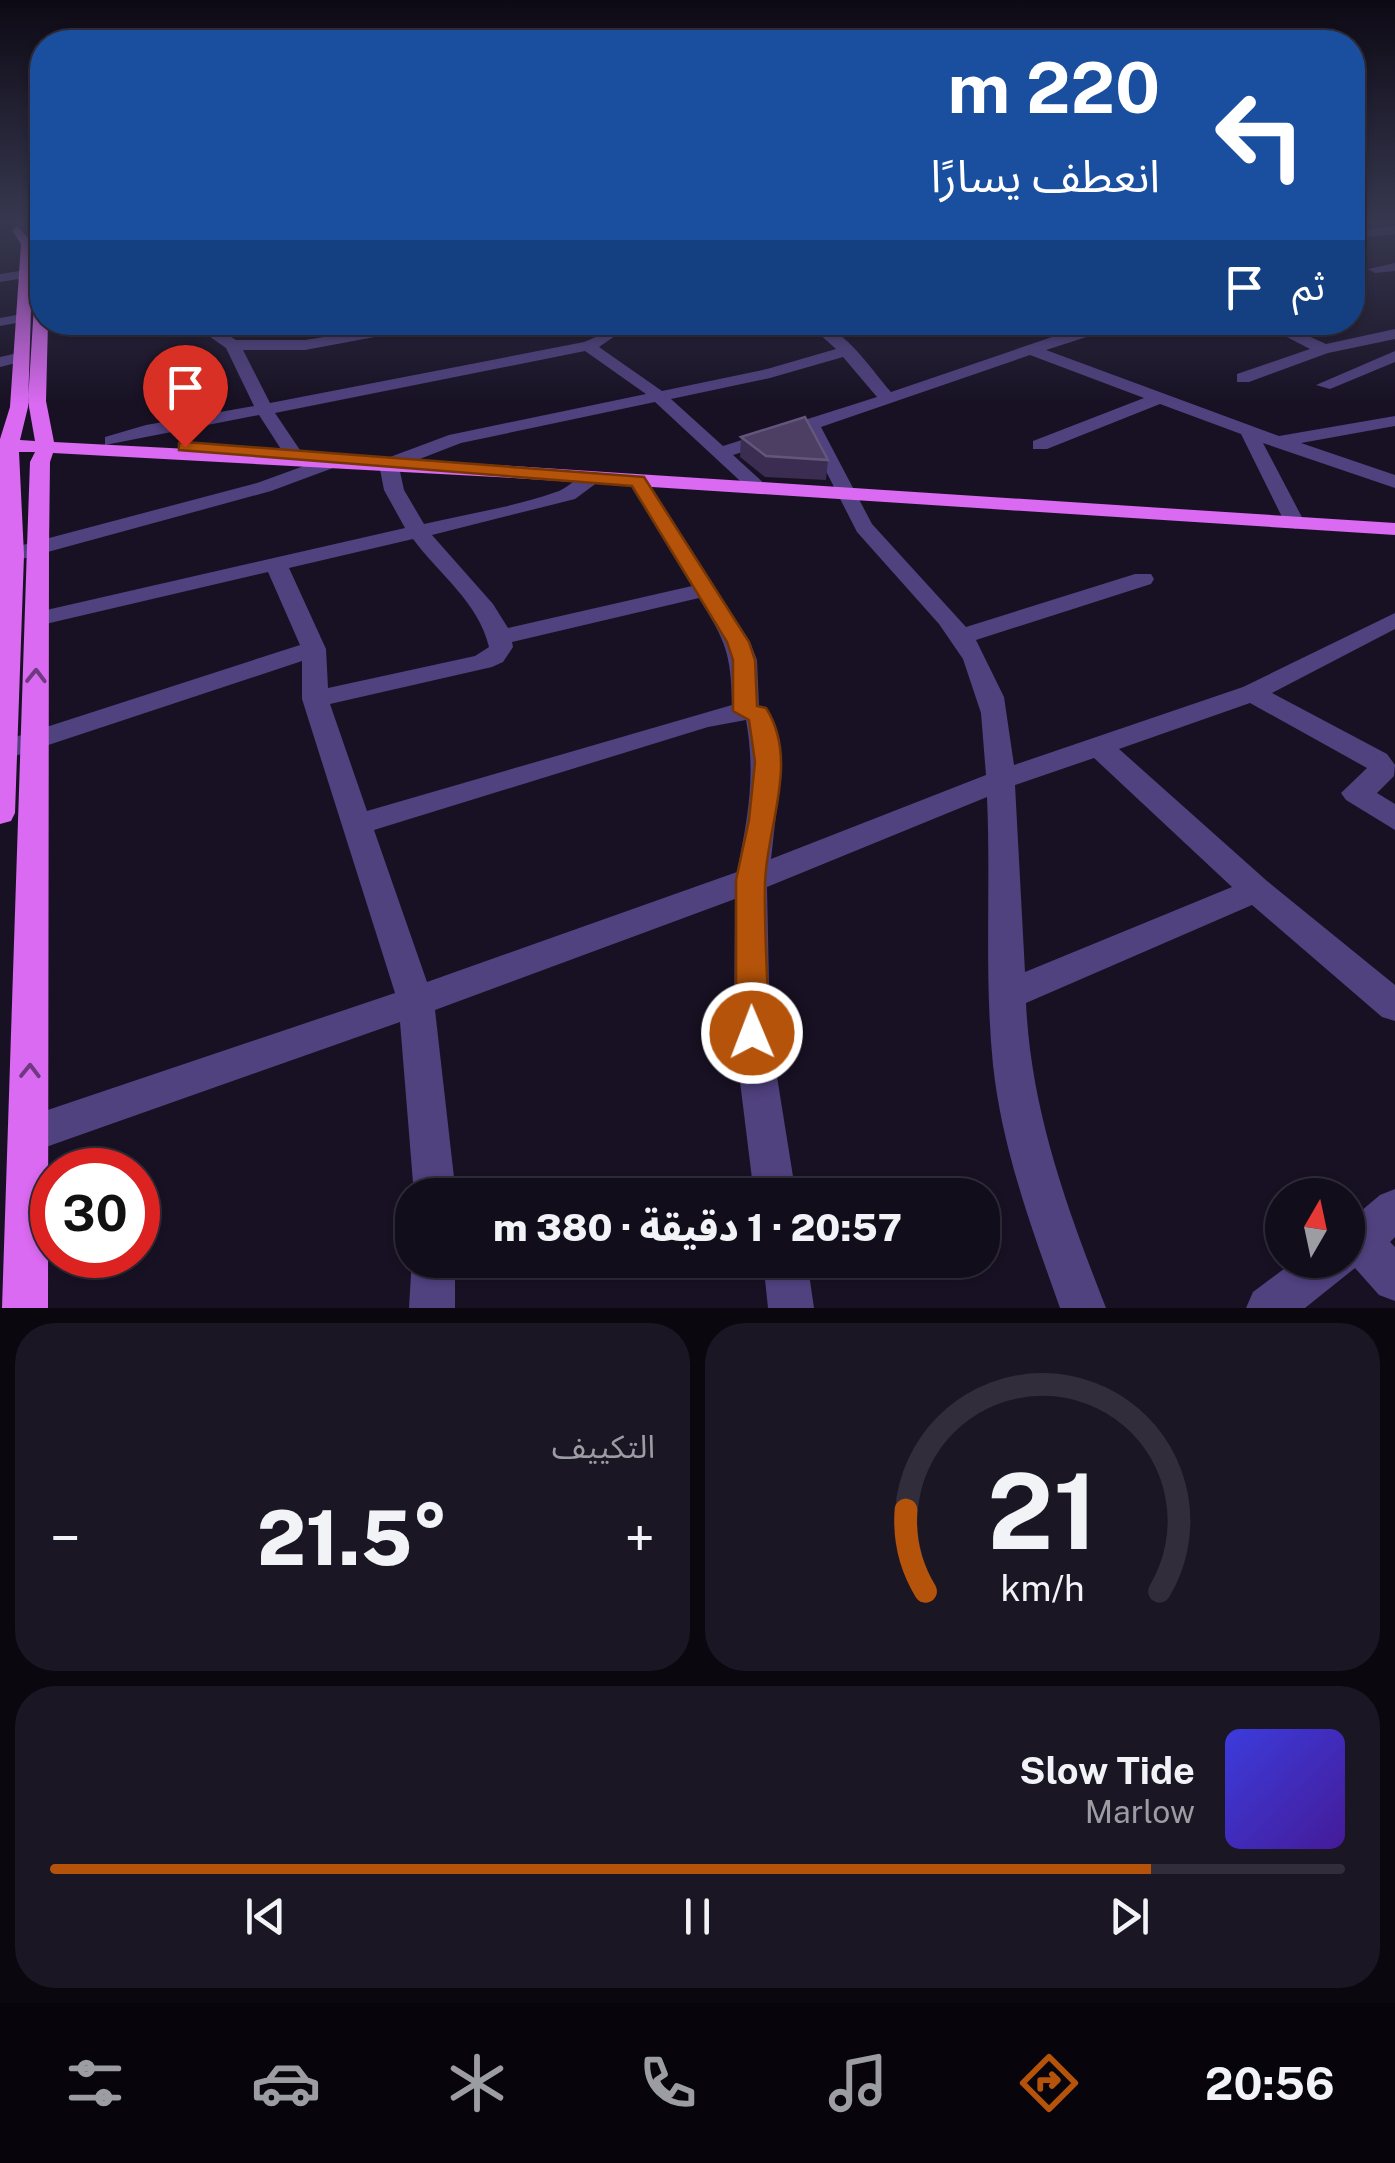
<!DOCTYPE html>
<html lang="ar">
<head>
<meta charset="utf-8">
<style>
	:root { --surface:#120d1b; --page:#1b1624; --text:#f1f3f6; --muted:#9c9ca3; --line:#312d3a; --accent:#b45309 }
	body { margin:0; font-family:"Public Sans","Noto Sans Arabic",sans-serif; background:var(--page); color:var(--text); direction:rtl; height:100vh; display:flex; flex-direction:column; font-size:38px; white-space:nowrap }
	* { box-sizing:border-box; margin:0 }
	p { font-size:32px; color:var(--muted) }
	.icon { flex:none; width:55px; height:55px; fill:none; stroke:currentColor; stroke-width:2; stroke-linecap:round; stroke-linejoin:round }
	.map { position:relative; height:1308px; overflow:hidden; direction:ltr }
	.side { display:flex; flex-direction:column; gap:15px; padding:15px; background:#0a070f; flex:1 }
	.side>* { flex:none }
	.guide { position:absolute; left:30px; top:30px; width:1335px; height:305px; border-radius:40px; box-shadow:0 2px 8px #0004,0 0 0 2px var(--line); direction:rtl; background:#1a4fa0; color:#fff; overflow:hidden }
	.needle { width:65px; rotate:9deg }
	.tools { position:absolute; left:1265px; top:1178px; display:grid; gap:20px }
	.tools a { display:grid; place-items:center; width:100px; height:100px; border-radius:50%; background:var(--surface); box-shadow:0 2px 8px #0004,0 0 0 2px var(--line); font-size:50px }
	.speed { position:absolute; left:30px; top:1148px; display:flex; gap:20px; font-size:50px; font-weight:700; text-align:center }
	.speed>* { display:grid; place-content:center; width:130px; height:130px; border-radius:50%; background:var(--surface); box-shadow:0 2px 8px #0004,0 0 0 2px var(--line); line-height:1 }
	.speed .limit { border:15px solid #d22; background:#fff; color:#111 }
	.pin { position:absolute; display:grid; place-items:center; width:85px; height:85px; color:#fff; margin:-102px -42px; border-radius:50% 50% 50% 0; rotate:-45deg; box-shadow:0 0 10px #0007 }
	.pin .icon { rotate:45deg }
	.me { position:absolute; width:110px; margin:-55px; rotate:359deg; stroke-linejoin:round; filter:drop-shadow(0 0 8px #0008) }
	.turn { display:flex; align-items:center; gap:35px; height:210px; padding:0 40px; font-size:45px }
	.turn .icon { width:130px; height:130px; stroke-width:2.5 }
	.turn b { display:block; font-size:70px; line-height:85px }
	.then { display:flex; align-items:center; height:95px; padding:0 40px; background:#0003; gap:20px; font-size:38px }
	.big { font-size:75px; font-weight:800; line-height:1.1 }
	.side .widget { flex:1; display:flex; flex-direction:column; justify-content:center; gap:15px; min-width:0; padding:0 35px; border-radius:40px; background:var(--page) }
	.side .dial { align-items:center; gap:0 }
	.dial svg { height:260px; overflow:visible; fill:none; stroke:var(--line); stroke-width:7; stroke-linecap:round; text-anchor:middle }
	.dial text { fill:var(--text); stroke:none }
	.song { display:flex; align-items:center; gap:30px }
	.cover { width:120px; height:120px; border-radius:15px; background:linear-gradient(135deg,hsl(240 70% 55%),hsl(260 70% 35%)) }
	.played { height:10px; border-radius:5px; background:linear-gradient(90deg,var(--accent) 85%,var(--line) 85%) }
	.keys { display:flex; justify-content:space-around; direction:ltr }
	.heat { display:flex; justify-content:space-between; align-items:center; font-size:55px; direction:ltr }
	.side .tiles { flex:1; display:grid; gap:15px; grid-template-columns:1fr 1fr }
	.widget:last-child { grid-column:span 2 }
	.trip { position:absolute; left:395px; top:1178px; width:605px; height:100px; border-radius:40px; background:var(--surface); box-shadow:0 2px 8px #0004,0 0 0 2px var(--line); font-weight:800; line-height:100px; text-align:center; direction:rtl }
	.menu { display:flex; height:160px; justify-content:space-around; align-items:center; background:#07050b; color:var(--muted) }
	.menu .icon { width:70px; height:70px }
	.menu .on { color:var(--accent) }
	.menu b { font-size:45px; color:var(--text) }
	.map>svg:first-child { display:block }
</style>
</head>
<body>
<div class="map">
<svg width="1395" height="1308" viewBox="0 0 1395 1308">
	<rect width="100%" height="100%" fill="#181124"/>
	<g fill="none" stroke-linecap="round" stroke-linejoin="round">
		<!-- minor -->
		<path fill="#50417f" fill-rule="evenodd" d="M1395 226V234L1352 239V231Z
			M1395 263V271L1375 273 1368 269Z
			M26 270 33 274 31 277 0 282V274Z
			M22 314 27 315V321L0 326V318Z
			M189 322H207L236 340H305L417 322H455L305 350H243L270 403 584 342 598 336 583 322H600L608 329 632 322H658L615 336 599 347 662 391 767 369 836 349 806 322C842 322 868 366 891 392L1096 322 1143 327 1185 322 1144 337 1105 331 1046 350 1279 436 1395 416V426L1301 443 1395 475V488L1263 443 1305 523 1295 529 1285 523 1241 434 1160 404 1047 449H1033V441L1144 398 1030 355 821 427 872 524 966 627 1135 574H1151L1154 579 1151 584 976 640 1004 697 1014 765 1243 687 1395 613V629L1272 693 1387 754 1395 765 1394 776 1377 793 1395 804V830L1346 800 1341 793 1367 768 1250 703 1119 749 1267 881 1395 985V1021L1382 1017 1252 905 1026 1003C1031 1111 1067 1208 1106 1308H1060C1032 1229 1002 1149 993 1065 984 976 991 886 987 797L767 887 770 1033 796 1195H754L734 1033 735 899 435 1010 456 1195H414L400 1022 29 1153 15 1147 9 1134 15 1121 395 993 302 699V661L0 761V742L300 645 268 572 37 626 25 619 29 614 405 528 384 490 379 464 382 460 449 435 646 394 585 351 275 413 304 456 295 462 288 460 259 415 105 445V437L146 425 254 406 226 348ZM843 357 877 397 723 446 671 399 770 378ZM655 402 751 491 758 493 768 487 733 455 806 432 857 532 939 624 963 659 981 713 986 775 771 859 782 762 771 714 759 706 757 660 750 642 645 477H631L628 481 692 586 508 628 493 604 432 535 575 499 598 482V474C580 470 572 487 556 492 514 507 467 514 424 524L404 490 399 467 461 443ZM413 539C439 574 479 603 489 647L475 656 328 688 326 649 289 568ZM699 598C726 642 731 653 732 705L367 811 330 704 492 667 503 662 513 647 512 642ZM746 720C756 775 748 817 737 872L427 982 374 830 708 727ZM1094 758 1232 887 1025 972 1015 785Z
			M1258 322H1278L1326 344 1395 329V339L1328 353 1249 382H1237V374L1310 349Z
			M1395 351V362L1330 389 1316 385Z
			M22 352 28 354V360L0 367V357Z
			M326 458 333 460V468L271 491 0 565V551L257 483Z
			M1395 1189V1237L1390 1242 1395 1247V1301L1379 1295 1355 1268 1305 1308H1246L1253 1292 1296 1260H1348V1222L1380 1195Z
			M412 1257V1260H455V1308H409Z
			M763 1260H807L814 1308H768Z"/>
		<!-- major -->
		<path fill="#da6af1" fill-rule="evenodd" d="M18 226 33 244 28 407 20 440 35 441 28 401 35 289 42 285V322H48L46 401 54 442 513 466 1395 523V535L513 478 53 453 50 462 49 547 48 1308H2L27 547 30 462 35 452H19L24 555 15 813 11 821 0 824V439L10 407 21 244 12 230Z"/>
	</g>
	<!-- wall -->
	<path fill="#3b2c51" d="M741 437 828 460 826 480 765 477 740 457Z"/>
	<!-- building -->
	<path fill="#4d3e63" stroke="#64567b" stroke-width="2.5" d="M805 417 828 460 766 456 741 437Z"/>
	<!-- one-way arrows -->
	<defs><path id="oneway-chevron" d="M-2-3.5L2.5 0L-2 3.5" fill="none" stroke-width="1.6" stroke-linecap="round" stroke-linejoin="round" transform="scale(2.5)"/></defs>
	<g stroke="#6f3980">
		<use href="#oneway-chevron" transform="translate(36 676) rotate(-89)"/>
		<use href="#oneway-chevron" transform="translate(30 1071) rotate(-89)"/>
	</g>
	<!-- sky -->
	<linearGradient id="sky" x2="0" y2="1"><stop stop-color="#0d0914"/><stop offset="0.55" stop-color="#373850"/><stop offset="1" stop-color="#373850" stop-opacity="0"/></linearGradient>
	<rect width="1395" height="404" fill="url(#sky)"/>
	<!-- route -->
	<path fill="#b45309" stroke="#753606" stroke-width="2.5" d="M185 442 644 477 749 642 755 660 757 706 766 708C800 761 766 828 765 884 764 933 768 983 769 1033L764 1043 752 1047 740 1043 736 1033V880L749 820 755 762 749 720 733 711V660L727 642 632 486 179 450V443Z"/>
</svg>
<div class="tools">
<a><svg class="needle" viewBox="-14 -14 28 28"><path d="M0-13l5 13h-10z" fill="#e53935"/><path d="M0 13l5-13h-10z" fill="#9c9ca3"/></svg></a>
</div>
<div class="speed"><div class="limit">30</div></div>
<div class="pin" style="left:185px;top:447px;background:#d93025"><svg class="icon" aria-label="arrive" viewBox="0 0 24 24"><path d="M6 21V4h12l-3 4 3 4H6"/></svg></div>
<svg class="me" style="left:752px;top:1033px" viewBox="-20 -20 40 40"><circle r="17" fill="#b45309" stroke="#fff" stroke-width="3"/><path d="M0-11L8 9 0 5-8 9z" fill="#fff"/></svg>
<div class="trip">20:57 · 1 دقيقة · 380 m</div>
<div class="guide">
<div class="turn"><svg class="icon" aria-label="left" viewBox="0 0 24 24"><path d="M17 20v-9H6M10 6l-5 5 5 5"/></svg><div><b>220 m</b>انعطف يسارًا</div></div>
<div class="then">ثم<svg class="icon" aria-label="arrive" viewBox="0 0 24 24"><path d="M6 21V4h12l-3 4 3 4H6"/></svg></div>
</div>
</div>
<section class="side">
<div class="tiles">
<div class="widget dial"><svg viewBox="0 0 100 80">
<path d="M14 69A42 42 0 1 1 86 69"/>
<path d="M14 69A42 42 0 0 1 8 44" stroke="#b45309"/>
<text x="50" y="56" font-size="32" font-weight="700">21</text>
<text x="50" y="72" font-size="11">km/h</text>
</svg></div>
<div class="widget"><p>التكييف</p>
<div class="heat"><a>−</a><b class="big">21.5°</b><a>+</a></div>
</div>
<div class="widget">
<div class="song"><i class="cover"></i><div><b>Slow Tide</b><p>Marlow</p></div></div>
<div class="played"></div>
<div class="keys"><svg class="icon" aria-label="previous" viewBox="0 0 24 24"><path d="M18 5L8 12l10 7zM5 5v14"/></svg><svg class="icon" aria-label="pause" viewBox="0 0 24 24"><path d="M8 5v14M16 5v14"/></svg><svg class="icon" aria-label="next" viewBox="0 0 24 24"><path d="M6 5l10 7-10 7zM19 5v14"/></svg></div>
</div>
</div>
</section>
<nav class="menu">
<b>20:56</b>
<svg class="icon on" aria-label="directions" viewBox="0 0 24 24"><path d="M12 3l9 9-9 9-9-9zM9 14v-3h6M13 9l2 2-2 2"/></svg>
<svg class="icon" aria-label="music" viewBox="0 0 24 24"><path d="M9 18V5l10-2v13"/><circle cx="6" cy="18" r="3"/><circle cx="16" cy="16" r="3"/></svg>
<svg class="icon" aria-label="phone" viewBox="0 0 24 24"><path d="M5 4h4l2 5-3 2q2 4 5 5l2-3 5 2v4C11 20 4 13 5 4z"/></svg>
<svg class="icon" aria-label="climate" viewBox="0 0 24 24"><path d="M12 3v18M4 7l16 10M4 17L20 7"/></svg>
<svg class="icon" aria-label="car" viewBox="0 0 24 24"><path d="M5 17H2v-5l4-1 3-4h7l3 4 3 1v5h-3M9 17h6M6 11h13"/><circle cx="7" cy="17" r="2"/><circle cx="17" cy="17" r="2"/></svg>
<svg class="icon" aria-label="filters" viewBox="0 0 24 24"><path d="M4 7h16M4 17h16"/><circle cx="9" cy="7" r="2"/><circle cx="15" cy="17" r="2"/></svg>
</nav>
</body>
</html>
